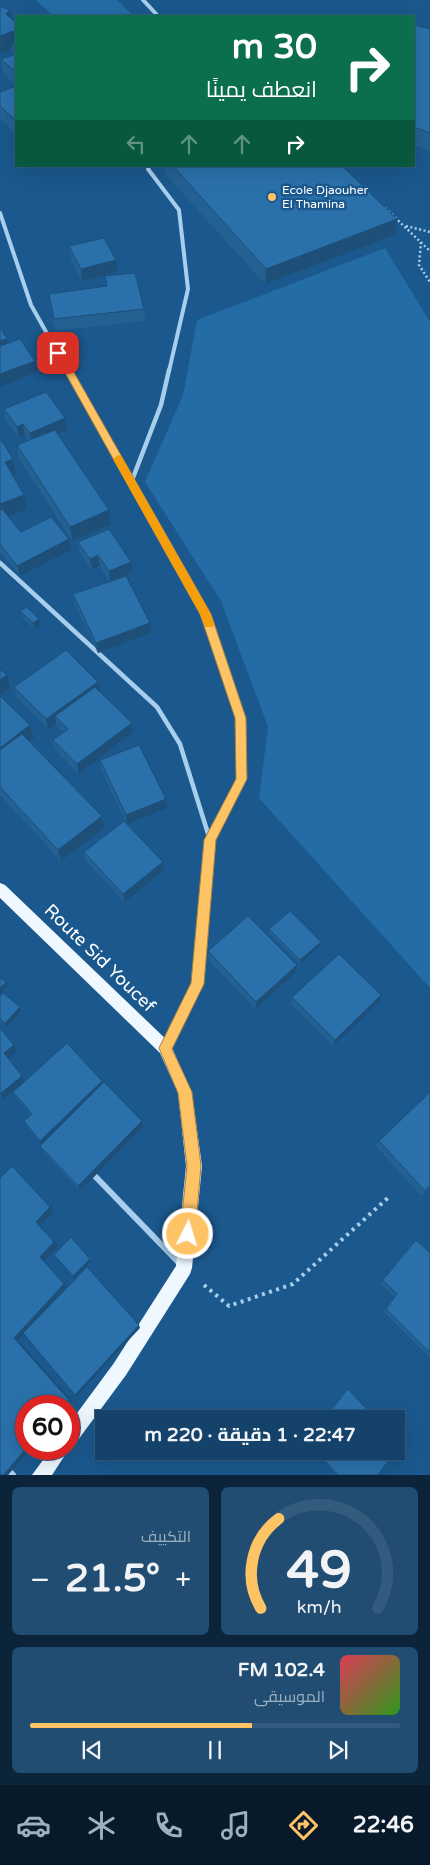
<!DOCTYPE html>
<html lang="ar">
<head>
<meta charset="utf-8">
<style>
	:root { --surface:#14426a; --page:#214d72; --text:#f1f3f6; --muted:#9db0c1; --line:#335b7e; --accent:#fec365 }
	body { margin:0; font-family:"Varela Round",Cairo,sans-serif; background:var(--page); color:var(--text); direction:rtl; height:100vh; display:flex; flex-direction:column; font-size:19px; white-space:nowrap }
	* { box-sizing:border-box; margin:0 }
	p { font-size:16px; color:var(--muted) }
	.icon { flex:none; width:28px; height:28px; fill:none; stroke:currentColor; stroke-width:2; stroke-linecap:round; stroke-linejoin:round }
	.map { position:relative; height:1475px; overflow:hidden; direction:ltr }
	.details { display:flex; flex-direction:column; gap:12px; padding:12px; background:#0b243a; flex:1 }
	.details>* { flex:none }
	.top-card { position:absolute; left:15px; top:15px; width:400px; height:152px; border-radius:0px; box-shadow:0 5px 20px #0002,0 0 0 1px var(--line); direction:rtl; background:#0b6e4f; color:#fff; overflow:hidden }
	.speed { position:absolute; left:15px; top:1395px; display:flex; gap:10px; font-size:25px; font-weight:700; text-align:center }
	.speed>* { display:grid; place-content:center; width:65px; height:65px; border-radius:50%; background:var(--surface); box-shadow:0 5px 20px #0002,0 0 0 1px var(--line); line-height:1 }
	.speed .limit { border:8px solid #d22; background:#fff; color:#111 }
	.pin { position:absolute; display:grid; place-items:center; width:42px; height:42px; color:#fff; margin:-21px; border-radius:10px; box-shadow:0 2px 8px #0006 }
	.me { position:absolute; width:55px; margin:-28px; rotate:5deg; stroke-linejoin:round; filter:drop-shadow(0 0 4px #0008) }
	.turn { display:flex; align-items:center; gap:18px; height:105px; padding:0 15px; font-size:22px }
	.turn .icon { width:65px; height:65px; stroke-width:2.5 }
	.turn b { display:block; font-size:35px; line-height:42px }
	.lanes { display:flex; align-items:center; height:48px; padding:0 15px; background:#0003; justify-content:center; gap:25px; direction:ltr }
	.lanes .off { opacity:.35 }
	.big { font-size:38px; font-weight:700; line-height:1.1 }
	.details .widget { flex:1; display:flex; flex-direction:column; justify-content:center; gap:8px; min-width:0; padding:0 18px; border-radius:8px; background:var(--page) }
	.details .dial { align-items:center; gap:0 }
	.dial svg { height:130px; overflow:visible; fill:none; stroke:var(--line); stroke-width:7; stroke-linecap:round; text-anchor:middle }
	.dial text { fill:var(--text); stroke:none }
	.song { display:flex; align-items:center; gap:15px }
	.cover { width:60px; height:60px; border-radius:8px; background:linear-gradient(135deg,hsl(350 70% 55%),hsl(110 70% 35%)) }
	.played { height:5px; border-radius:2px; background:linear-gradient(90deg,var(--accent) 60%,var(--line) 60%) }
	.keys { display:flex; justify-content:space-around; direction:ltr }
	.heat { display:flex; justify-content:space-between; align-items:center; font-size:28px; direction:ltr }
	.details .tiles { flex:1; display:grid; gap:12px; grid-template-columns:1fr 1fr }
	.widget:last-child { grid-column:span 2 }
	.trip { position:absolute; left:95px; top:1410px; width:310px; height:50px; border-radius:0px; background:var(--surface); box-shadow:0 5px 20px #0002,0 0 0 1px var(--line); font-weight:700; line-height:50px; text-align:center; direction:rtl }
	.tabs { display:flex; height:80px; justify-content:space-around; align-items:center; background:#081a2a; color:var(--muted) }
	.tabs .icon { width:35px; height:35px }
	.tabs .active { color:var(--accent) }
	.tabs b { font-size:22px; color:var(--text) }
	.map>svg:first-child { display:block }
</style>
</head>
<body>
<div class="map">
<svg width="430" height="1475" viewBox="0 0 430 1475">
	<rect width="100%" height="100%" fill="#1b588d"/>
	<!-- green -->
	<path fill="#246ca6" d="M36 0H117L134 16H53Z
		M385 248 430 322V988L259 798 268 727 221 601 145 482 183 395 197 320Z"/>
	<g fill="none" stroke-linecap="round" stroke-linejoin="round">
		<!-- path-far1 -->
		<path stroke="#a8ceed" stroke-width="2.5" stroke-dasharray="2 2.5" stroke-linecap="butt" d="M385 208 430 251
			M406 226 430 232
			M421 242 419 265 430 282"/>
		<!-- path -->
		<path stroke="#a8ceed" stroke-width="4" stroke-dasharray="3 4.5" stroke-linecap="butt" d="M204 1285 229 1306 293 1284 390 1196"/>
		<!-- minor-far2 -->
		<path stroke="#a8ceed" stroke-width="4" d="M143 0 158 16
			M149 166 148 169 179 210 188 289 169 371
			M0 213 31 305 68 371"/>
		<!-- minor-far1 -->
		<path stroke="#a8ceed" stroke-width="4.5" d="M68 370 205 614 240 718 242 779 210 840 209 852
			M131 483 161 405 169 370
			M0 563 157 707 180 744 210 840"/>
		<!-- minor -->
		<path stroke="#a8ceed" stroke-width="6" d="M166 1048 197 984 209 851
			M91 1172 181 1265
			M0 1461 13 1475"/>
		<!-- primary -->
		<path fill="#eff7ff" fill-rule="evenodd" d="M0 883 5 885 170 1043 192 1093 202 1166 192 1268 190 1274 126 1375 75 1444 69 1446V1424L114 1363 176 1266 186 1166 178 1093 160 1053 0 898Z
			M69 1447V1449L52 1475H32L51 1449Z"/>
	</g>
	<!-- wall -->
	<path fill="#246193" d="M0 7 16 23V86L4 75 1 59 14 54 12 53 11 49 0 53Z
		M414 25 430 29V151L414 145Z
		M16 86V134L0 119V92Z
		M165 166H342L397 219 395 235 265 284 165 174Z
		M69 246 117 272 82 281 71 259Z
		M105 276 144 309 145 321 55 331 49 294 106 287Z
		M4 409 67 430 58 434 109 510 111 525 72 541 19 459 17 445 28 440 25 436 19 438 6 421Z
		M0 438 13 459 16 474 13 475 27 509 8 517 21 532 71 550 20 576 0 552Z
		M78 542 132 572 113 580 150 623 151 633 98 653 75 605 73 594 110 582 100 566 92 570 80 553Z
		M20 611 39 619 40 625 34 629 22 617Z
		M0 669 10 688 0 696 30 725 34 738 29 741 102 816 104 828 61 861 0 795Z
		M14 687 100 691 132 723 133 732 79 774 55 750 53 740 64 732 57 726 56 723 48 729 16 697Z
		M100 760 167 808 127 824 101 770Z
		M84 852 163 862 164 870 125 902 85 860Z
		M269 929 320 946 300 964 269 933Z
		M208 951 296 972 255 1009 208 959Z
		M381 995 379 1002 333 1046 291 1004 292 997Z
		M0 996 21 1011 7 1027 0 1021Z
		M0 1028 14 1045 17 1051 8 1058 22 1076 25 1081 103 1083 142 1121 144 1126 80 1191 43 1151 40 1146 42 1144 27 1127 24 1121 31 1115 16 1098 13 1092 21 1085 3 1099 0 1095Z
		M430 1092V1187L421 1196 376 1146 379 1141Z
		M412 1243 430 1253V1358L383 1311 394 1297 380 1283Z
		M348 1389 376 1419H323L346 1390Z
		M315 1451H396L378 1475H336Z"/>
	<!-- shaded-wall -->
	<path fill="#1d4f78" d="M10 9 13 25 6 14Z
		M16 30V47L11 46V49L0 53V36Z
		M397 219 395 235 265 284 266 269Z
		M116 260 117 272 82 281 81 269Z
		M7 339 10 351 0 354V341Z
		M35 361 37 372 0 387V374Z
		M65 418 67 430 32 445 30 433Z
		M23 424 25 436 19 438 17 427Z
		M13 459 16 474 8 477 5 462Z
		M24 495 27 509 0 520V504Z
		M109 510 111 525 72 541 70 527Z
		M69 539 71 550 20 576 17 566Z
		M98 555 100 566 92 570 90 559Z
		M131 562 132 572 110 582 109 571Z
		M39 619 40 625 34 629 33 623Z
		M150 623 151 633 98 653 96 643Z
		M7 675 10 688 0 696V680Z
		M98 682 100 692 55 716 56 723 48 729 46 719Z
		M132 723 133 732 79 774 77 764Z
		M30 725 34 738 0 763V748Z
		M166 799 167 808 127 824 126 815Z
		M102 816 104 828 61 861 58 850Z
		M163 862 164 870 125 902 123 894Z
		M321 942 320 946 300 964V960Z
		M297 965 296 972 255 1009 256 1002Z
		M6 982 8 986 0 994V988Z
		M381 995 379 1002 333 1046 335 1040Z
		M20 1007 21 1011 7 1027 5 1023Z
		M14 1045 17 1051 7 1059 4 1053Z
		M22 1076 25 1082 3 1099 0 1094Z
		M102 1081 104 1087 43 1146 40 1141Z
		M142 1121 144 1126 80 1191 78 1186Z
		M50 1207 54 1212 39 1227 36 1222Z
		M54 1242 58 1246 43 1262 40 1257Z
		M90 1259 91 1261 75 1278 73 1276Z
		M64 1284 67 1287 18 1340 72 1401 68 1406H64L14 1338Z
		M139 1325 140 1328 77 1396 75 1395Z
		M26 1449H31L8 1475H3Z"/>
	<!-- building -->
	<path fill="#2a71ab" stroke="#1d4f78" d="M0 7 10 9 6 14 16 23V30L0 36Z
		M414 25 430 29V133L414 127Z
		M16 42V48L11 46Z
		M16 54V72L1 59Z
		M16 86V121L0 106V92Z
		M173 166H342L397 219 266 269Z
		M104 238 116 260 81 269 69 246Z
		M135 273 144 309 54 319 49 294 107 286 105 276Z
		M0 327 7 339 0 341Z
		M20 339 35 361 0 374V346Z
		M46 392 65 418 30 433 23 424 17 427 4 409Z
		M55 430 109 510 70 527 17 445Z
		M0 438 13 459 5 462 24 495 0 504Z
		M2 509 21 532 51 517 69 539 17 566 0 544V510Z
		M109 529 131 562 109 571 98 555 90 559 78 542Z
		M126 576 150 623 96 643 73 594Z
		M27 607 39 619 33 623 20 611Z
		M66 650 98 682 46 719 14 687Z
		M0 669 7 675 0 680Z
		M95 687 132 723 77 764 53 740 68 729 55 716Z
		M0 696 30 725 0 748Z
		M22 734 102 816 58 850 0 787V750Z
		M139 745 166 799 126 815 100 760Z
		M124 821 163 862 123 894 84 852Z
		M290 911 321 942 300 960 269 929Z
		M248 916 297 965 256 1002 208 951Z
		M339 954 381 995 335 1040 292 997Z
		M0 977 6 982 0 988Z
		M3 993 20 1007 5 1023 0 1019V996Z
		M0 1028 14 1045 4 1053 22 1076 0 1094Z
		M67 1043 102 1081 40 1141 24 1121 32 1114 13 1092Z
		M104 1082 142 1121 78 1186 40 1146Z
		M430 1092V1186L425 1191 379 1141Z
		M12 1166 50 1207 36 1222 54 1242 40 1257 64 1284 14 1338 69 1400 64 1406H26V1449L3 1475H0V1178Z
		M71 1237 90 1259 73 1276 54 1255Z
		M416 1240 430 1253V1353L386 1309 397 1294 383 1280Z
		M87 1267 139 1325 75 1395 23 1333Z
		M348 1389 376 1419H324Z
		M396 1439 401 1444 396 1450Z
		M316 1451H396L378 1475H338Z"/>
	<!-- route -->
	<path fill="#fec365" stroke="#a57f42" d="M58 350 63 353 211 614 246 718 247 779 216 840 204 984 172 1049 192 1092 201 1166 195 1234 193 1239 188 1241 182 1239 180 1234 187 1166 178 1093 159 1048 191 983 204 840 236 779 235 718 200 614 54 353Z"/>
	<!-- slow -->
	<path fill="#f59e0b" d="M118 455 121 456 209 611 214 624 213 627H205L200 614 113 459Z"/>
	<!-- markers -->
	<circle fill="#fec365" stroke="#1b588d" stroke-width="2" cx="272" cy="197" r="5"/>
	<g text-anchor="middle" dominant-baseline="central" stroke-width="5" stroke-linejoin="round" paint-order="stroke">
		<!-- far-poi labels -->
		<g font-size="12" fill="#fff" stroke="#1b588d" text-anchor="start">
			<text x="282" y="190">Ecole Djaouher<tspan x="282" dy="14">El Thamina</tspan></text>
		</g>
		<!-- near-street labels -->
		<g font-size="18" fill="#fff" stroke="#1b588d">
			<text transform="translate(100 958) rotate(44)">Route Sid Youcef</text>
		</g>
	</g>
</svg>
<div class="speed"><div class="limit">60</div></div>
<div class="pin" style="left:58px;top:353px;background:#d93025"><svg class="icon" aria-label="arrive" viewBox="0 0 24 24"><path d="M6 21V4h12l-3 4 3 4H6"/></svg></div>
<svg class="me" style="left:188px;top:1234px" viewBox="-20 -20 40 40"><circle r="17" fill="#fec365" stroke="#fff" stroke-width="3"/><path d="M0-11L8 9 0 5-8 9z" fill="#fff"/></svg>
<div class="trip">22:47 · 1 دقيقة · 220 m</div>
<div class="top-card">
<div class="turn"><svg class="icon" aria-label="right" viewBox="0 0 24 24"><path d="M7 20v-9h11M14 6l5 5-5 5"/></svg><div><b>30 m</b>انعطف يمينًا</div></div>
<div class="lanes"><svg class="icon off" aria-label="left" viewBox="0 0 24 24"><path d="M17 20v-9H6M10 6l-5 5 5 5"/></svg><svg class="icon off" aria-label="ahead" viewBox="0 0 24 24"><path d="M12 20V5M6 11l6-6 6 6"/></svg><svg class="icon off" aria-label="ahead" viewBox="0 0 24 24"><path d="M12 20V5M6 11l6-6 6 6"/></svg><svg class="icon" aria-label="right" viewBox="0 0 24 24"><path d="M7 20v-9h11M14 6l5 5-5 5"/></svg></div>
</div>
</div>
<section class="details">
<div class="tiles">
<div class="widget dial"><svg viewBox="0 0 100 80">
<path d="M14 69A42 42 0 1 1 86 69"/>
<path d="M14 69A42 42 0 0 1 25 14" stroke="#fec365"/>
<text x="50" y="56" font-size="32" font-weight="700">49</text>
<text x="50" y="72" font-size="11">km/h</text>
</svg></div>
<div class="widget"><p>التكييف</p>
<div class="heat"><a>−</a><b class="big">21.5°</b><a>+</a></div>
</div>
<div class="widget">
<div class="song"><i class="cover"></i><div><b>102.4 FM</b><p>الموسيقى</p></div></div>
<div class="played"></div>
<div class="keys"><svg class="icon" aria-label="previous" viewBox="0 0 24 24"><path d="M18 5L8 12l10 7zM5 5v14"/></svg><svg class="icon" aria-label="pause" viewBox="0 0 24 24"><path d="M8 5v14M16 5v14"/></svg><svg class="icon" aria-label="next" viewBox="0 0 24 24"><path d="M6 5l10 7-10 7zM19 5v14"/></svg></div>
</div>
</div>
</section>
<nav class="tabs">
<b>22:46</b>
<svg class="icon active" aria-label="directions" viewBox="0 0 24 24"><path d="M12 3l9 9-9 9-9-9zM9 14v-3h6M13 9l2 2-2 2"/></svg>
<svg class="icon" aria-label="music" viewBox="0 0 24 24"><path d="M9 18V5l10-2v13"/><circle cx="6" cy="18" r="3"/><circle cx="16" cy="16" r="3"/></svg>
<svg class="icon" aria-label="phone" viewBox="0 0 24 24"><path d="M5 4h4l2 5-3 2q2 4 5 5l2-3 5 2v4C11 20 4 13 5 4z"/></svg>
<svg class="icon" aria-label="climate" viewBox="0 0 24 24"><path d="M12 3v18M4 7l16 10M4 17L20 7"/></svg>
<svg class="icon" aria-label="car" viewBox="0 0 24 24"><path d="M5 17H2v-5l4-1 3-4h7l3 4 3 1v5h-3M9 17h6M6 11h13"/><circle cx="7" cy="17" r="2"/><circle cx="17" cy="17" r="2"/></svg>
</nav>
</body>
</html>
